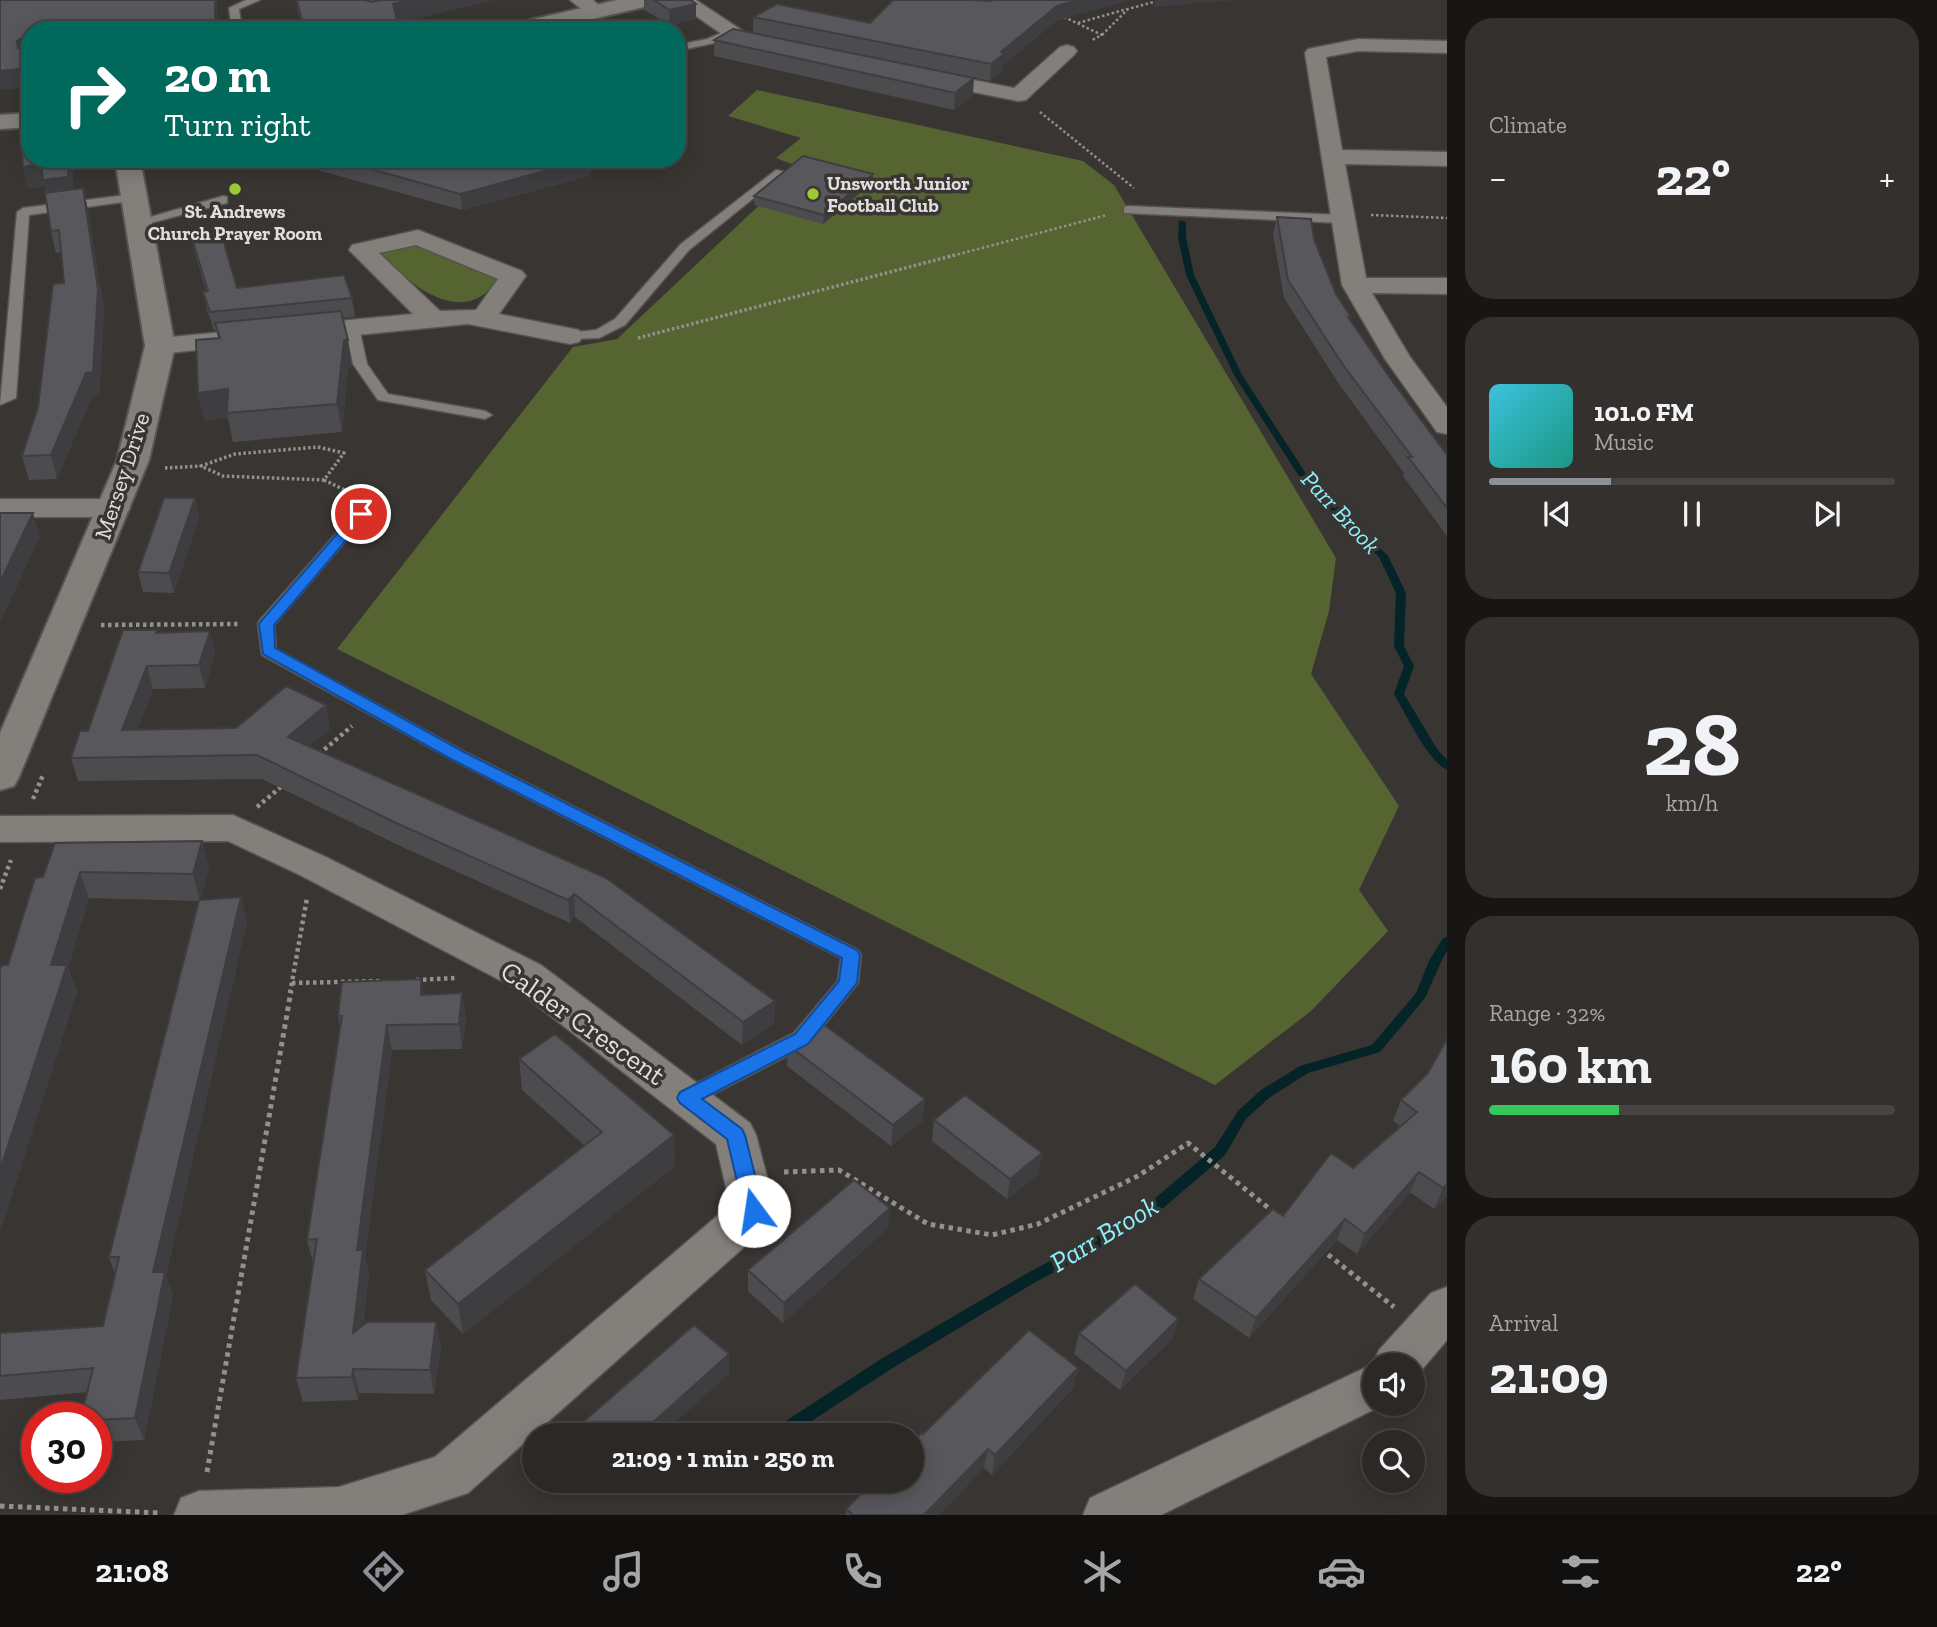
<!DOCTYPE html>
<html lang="en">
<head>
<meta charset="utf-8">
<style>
	:root { --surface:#2b2826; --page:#33302e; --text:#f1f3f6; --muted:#a6a6a7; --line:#474443; --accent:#8c9099 }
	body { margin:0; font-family:"Zilla Slab",serif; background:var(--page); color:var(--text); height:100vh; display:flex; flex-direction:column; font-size:26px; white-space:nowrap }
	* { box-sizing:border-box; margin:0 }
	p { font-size:23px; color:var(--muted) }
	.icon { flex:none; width:38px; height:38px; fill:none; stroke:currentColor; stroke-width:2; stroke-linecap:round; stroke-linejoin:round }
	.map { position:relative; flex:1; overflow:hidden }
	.drawer { display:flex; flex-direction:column; gap:18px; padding:18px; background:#181615; width:490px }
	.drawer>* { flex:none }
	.hud { position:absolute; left:21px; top:21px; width:665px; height:147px; border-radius:28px; box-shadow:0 4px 18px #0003,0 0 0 2px var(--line); background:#00695c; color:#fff; overflow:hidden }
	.tools { position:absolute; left:1362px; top:1353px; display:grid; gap:14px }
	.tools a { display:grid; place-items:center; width:63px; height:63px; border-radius:50%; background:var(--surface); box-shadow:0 4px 18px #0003,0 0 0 2px var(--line); font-size:35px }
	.speed { position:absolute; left:21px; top:1402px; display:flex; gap:14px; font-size:35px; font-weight:700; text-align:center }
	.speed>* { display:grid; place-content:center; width:91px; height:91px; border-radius:50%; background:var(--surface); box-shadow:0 4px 18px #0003,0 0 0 2px var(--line); line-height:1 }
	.speed .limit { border:10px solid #d22; background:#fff; color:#111 }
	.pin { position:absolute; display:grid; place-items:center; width:60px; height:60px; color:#fff; margin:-30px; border:4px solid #fff; border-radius:50%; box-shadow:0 2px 7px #0007 }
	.me { position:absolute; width:77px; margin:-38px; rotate:346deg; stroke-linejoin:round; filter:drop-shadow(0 0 5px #0008) }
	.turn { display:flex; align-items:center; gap:24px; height:147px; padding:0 28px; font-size:32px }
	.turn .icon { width:91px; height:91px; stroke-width:2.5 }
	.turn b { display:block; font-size:49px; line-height:60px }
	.big { font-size:52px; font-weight:700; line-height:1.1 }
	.drawer .card { flex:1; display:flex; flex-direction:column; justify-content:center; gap:10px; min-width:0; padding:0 24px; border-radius:28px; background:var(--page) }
	.drawer .dial { align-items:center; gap:0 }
	.dial b { font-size:91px; line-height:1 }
	.song { display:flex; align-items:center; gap:21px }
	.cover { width:84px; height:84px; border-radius:10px; background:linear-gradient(135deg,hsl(190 70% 55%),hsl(170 70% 35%)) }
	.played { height:7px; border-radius:4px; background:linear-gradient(90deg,var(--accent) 30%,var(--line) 30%) }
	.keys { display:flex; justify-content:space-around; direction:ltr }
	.heat { display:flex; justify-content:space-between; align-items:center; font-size:38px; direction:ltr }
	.charge { height:10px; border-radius:5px; background:linear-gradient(90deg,#34c759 32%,var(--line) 0) }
	.trip { position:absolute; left:522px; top:1423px; width:402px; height:70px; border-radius:35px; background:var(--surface); box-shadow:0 4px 18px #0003,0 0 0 2px var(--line); font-weight:700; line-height:70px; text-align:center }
	.tab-bar { display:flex; height:112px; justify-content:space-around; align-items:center; background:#11100f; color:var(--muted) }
	.tab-bar .icon { width:49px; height:49px }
	.tab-bar .current { color:var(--accent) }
	.tab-bar b { font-size:32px; color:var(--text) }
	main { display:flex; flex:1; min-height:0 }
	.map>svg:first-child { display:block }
</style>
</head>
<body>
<main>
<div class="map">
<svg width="1447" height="1515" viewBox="0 0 1447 1515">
	<rect width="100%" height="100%" fill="#393532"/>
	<!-- green -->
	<path fill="#566432" d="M757 90 1083 161 1114 185 1336 558 1329 611 1311 674 1399 806 1359 890 1388 931 1311 1011 1215 1085 337 649 573 347 617 339 800 167 776 158 801 138 728 116Z
		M416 242 499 276 498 279C472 319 432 300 404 276 396 269 386 263 381 253L387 248Z"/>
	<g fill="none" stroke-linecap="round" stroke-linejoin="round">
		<!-- stream -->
		<path fill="#042427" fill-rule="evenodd" d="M1179 220 1186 222V237L1194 275 1242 375 1310 480 1388 556 1406 593 1404 646 1414 666 1404 694 1437 749 1447 760V770C1427 760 1406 714 1394 694L1404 666 1394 646 1396 593 1379 557 1304 484 1234 375 1186 275 1178 237Z
			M1447 937V951L1441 962 1425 998 1380 1052 1308 1073 1269 1098 1246 1119 1225 1155 1147 1222 1034 1283 891 1369 790 1435H770L772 1430 881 1359 1024 1275 1137 1214 1215 1147 1238 1111 1261 1090 1300 1066 1372 1045 1416 993 1429 961 1443 938Z"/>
		<!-- service casing -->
		<g stroke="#565351" stroke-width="3">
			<path id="service" d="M246 0H260L239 9 242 30H232L229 8Z
				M731 29 735 30V34L714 43 677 51V45L707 39Z
				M776 170 786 172 689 250 625 325 599 338 565 339V333L596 330 615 319 681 244Z
				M134 194 138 196V200L29 215 16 398 0 405 17 212 23 208Z
				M223 196 227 197V203L139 226 133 222Z
				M1128 206 1343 215 1349 219 1343 223 1124 213V207Z
				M352 323 359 327 367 364 388 394 485 411 492 415 485 419 378 400 353 364 345 327Z
				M361 509 366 511 369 514 366 517 274 625 276 649 465 752 858 950 861 955 858 983 808 1045 694 1104 687 1106 680 1104 677 1098 680 1092 794 1033 838 981 841 958 453 760 262 655 258 624 260 620 356 511Z"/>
		</g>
		<!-- minor casing -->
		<g stroke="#565351" stroke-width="3">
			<path id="minor" d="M570 0H593L606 11 603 15H589Z
				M673 0H696L749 35 780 42 783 46 780 50 773 52 736 44Z
				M1358 39 1447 41V53L1358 51 1326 57 1342 150 1447 152V166L1345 164 1366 278H1447V294L1372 293 1410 357 1447 407V434L1437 432 1385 359 1342 285 1305 53 1308 49Z
				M1067 45 1074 47 1077 51 1074 55 1026 100 1018 101 928 83 921 81 917 77 921 73 928 71 1014 88 1060 47Z
				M418 230 522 271 526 276 499 314 579 330 583 336 579 342 570 344 468 324 297 341 288 339 284 333 288 327 297 325 413 314 349 250 352 245ZM416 245 498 279 476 310 440 311 379 253Z
				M244 330 253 332 257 338 253 344 160 354 151 352 147 346 151 340 160 338Z
				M0 499H115L126 502 130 508 126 514 115 517H0Z
				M233 815 326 857 541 965 750 1123 756 1135 776 1211 770 1224 468 1493 402 1515H174L181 1498 199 1491 339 1487 435 1457 730 1205 716 1144 513 987 300 875 228 841 0 842V816Z
				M1447 1287V1340L1413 1380 1412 1365H1374V1404H1385L1161 1515H1083L1090 1498 1373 1364 1379 1350 1431 1293Z"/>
		</g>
		<!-- tertiary casing -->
		<g stroke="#565351" stroke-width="4">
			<path id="tertiary" d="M617 0H656L653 5 545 30H505L508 25Z
				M30 113V127L0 129V115Z
				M115 159H140L175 346 149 460 19 777 14 786 0 790V733L117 460 145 346Z"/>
		</g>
		<!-- path-far3 -->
		<path stroke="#93908e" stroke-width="2.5" stroke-dasharray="2.5 2.5" stroke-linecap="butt" d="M1064 17 1102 35 1092 40
			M1078 23 1127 9
			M1102 35 1128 9 1161 0
			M1040 112 1134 188
			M1371 215 1447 218
			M948 257 1107 215"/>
		<!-- path-far2 -->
		<path stroke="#93908e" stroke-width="3.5" stroke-dasharray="2.5 2.5" stroke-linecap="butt" d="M638 338 955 255
			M318 447 344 453 324 480 223 476 201 466 235 454Z
			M165 468 201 466
			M324 480 351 493"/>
		<!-- path-far1 -->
		<path stroke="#93908e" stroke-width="4.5" stroke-dasharray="3.5 3.5" stroke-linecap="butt" d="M101 625 240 624
			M319 754 352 726
			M33 799 43 775
			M257 807 283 785
			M0 889 11 860
			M416 980 456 978
			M292 983 382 981
			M290 993 307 898"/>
		<!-- path -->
		<path stroke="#93908e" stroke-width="5" stroke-dasharray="4.5 4.5" stroke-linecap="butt" d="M784 1172 839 1170 928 1224 992 1235 1038 1224 1138 1176 1188 1143 1276 1214
			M1321 1249 1394 1307
			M207 1472 291 991
			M0 1506 161 1513"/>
		<!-- service -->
		<use href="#service" fill="#83807c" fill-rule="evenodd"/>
		<!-- minor -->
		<use href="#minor" fill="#83807c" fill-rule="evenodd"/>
		<!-- tertiary -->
		<use href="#tertiary" fill="#83807c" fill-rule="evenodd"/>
	</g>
	<!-- wall -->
	<path fill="#4c4c4f" d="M296 0H493L397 23 398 30H302Z
		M644 0H691L696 19 670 25 644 10Z
		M979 1 1056 21 1003 65V70L990 81 796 42 973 95 954 110 714 56V40L753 33V17L870 23Z
		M278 159H596L589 176 462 210Z
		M23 167 73 189 83 188 88 210 104 311 99 396H92L57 479 29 480 22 456 38 407 64 283 61 252 56 253 51 231 45 186 28 188Z
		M873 174 872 183 823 224 754 205V196Z
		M1277 217 1314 239 1336 294 1351 317 1350 320 1390 378 1447 455V536L1403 476 1404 473 1339 384 1284 298 1273 235Z
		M190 232 237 288 352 298 355 317 343 318 352 368H348L342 432 233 442 228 418 204 421 198 393 218 338 216 330H214L207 310 203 292 206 291 194 250Z
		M195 498 199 518 174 593 143 592 138 572Z
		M158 630V633L215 654 205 688 153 689 137 730 236 728 326 705 330 729 309 746 775 1001 774 1024 742 1045 575 917 570 923 398 845 262 779 78 781 71 758Z
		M202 841 209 868 200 900 247 921 166 1275 173 1295 144 1440 96 1442V1418L88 1392 0 1400V1333L103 1326 115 1274 109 1257 198 901 89 898 68 967 77 992 0 1232V969L8 965 43 877Z
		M462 993 466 1018 462 1049 392 1050 365 1257 369 1274 363 1326 441 1346 434 1394 359 1393 358 1400 303 1402 296 1378 313 1263 307 1240 340 1029 338 1016 424 995Z
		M1447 1039V1196L1434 1209 1410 1192 1357 1254 1337 1240 1249 1338 1193 1299 1199 1279 1283 1216 1353 1168 1401 1127 1393 1121 1401 1100 1428 1073Z
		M788 1045 923 1120 891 1146 787 1066Z
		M519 1059 674 1135 675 1166 463 1334 431 1300 425 1270 584 1145 522 1090Z
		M934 1120 1042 1153 1038 1174 1007 1199 932 1141Z
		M888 1228 783 1323 748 1291V1270Z
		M1178 1319 1172 1339 1120 1390 1074 1354 1079 1333Z
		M1078 1368 1073 1388 992 1475 984 1468 939 1515H846V1509L923 1434Z"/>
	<!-- shaded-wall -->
	<path fill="#3e3e40" d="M215 0H217L218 30H215Z
		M409 0H493L395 24 393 4Z
		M1077 0H1131L1056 21 1003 65V70L990 81 991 64 1001 52 1057 6Z
		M1155 0H1237L1154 7Z
		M696 4V19L670 25 669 10Z
		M398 24V30H344Z
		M24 37 29 55 18 48 17 41Z
		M30 68V87L0 90V71Z
		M974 78 973 95 954 110 955 93Z
		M68 159H73V199L49 202 45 186 28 188 23 167Z
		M589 159H596L589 176 462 210 460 194Z
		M873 174 872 183 823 224 824 215Z
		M83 188 88 210 104 311 99 396H92L57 479 51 455Z
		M344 340H348L352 368H348L342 432 337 404Z
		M228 389 227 413 228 418 204 421 198 393Z
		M195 498 199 518 174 593 169 573Z
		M33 513 40 537 0 623V582Z
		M210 631 215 654 205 688 199 665Z
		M147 666 153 689 128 753 122 730Z
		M326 705 330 729 293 760 288 737Z
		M202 841 209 868 200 901 193 874Z
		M80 872 89 898 68 967 77 992 0 1232V1170L51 965Z
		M574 894 575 917 570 923 568 900Z
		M241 897 247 921 166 1275 173 1295 144 1440 135 1418 153 1272Z
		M421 979 425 1004 421 995Z
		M462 993 466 1018 462 1049 459 1024Z
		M775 1001 774 1024 742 1045 743 1022Z
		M387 1025 392 1050 365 1257 369 1274 359 1357 353 1333 357 1250Z
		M925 1099 923 1120 891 1146 893 1125Z
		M674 1135 675 1166 463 1334 458 1304Z
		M1042 1153 1038 1174 1007 1199 1010 1179Z
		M1419 1172 1410 1192 1357 1254 1365 1234Z
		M1447 1184V1196L1434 1209 1443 1188Z
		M890 1208 888 1228 783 1323 784 1303Z
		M1345 1219 1337 1240 1249 1338 1256 1318Z
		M1178 1319 1172 1339 1120 1390 1126 1371Z
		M436 1322 441 1346 434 1394 430 1370Z
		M729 1354V1374L661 1435H639Z
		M1078 1368 1073 1388 992 1475 995 1455Z
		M353 1369 359 1393 358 1400 352 1377Z
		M988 1449 984 1468 939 1515H924Z"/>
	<!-- building -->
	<path fill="#58585c" stroke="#3e3e40" stroke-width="2" fill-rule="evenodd" d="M0 0H215V30H30V68L0 71ZM24 37 28 39 27 52 18 48 17 41Z
		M297 0H365L372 2 380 0H409L393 4 398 24 344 30H304Z
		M654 0H691L696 4 669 10Z
		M893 0H973L991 1 993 0H1077L1057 6 1001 52 1004 54 991 64 753 17 777 4 870 23Z
		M733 29 974 78 955 93 714 40Z
		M30 124V159H68V177L43 180 41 164 23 167 20 125Z
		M803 156 873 174 824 215 754 196Z
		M335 159H589L460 194Z
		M83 188 98 289 93 372 86 373 51 455 22 456 38 407 53 284 64 283 59 230 51 231 45 193Z
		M1277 217 1311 219 1314 239 1336 294 1351 317H1348L1390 378 1447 455V508L1408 457H1412L1343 365 1288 280Z
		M220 229 237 288 344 275 352 298 210 312 203 292 208 291 190 232Z
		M341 311 348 340H344L337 404 227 413 228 389 198 393 196 340 220 338 215 323Z
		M164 498H195L169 573 138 572Z
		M0 513H33L0 582Z
		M123 630H158L156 633 210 631 199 665 147 666 122 730 236 728 286 686 326 705 288 737 606 878 775 1001 743 1022 574 894 568 900 394 822 257 755 71 758 80 731H88Z
		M202 841 193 874 80 872 51 965H67L0 1170V969L2 965H8L35 878 43 877 55 843Z
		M241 897 153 1272H165L135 1418 96 1420V1418H81L93 1368 0 1376V1333L103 1326 119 1257H109L199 900Z
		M421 979V995L462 993 459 1024 387 1025 357 1250H363L353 1333 367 1322H436L430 1370 353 1369 352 1377 296 1378 317 1239 307 1240 342 1016H338L342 982Z
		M819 1021 925 1099 893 1125 788 1045Z
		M555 1034 674 1135 458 1304 425 1270 602 1132 519 1059Z
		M1447 1039V1184L1443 1188 1419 1172 1365 1234 1345 1219 1256 1318 1199 1279 1273 1209 1283 1216 1331 1153 1353 1168 1417 1112 1401 1100 1428 1073Z
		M965 1095 1042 1153 1010 1179 934 1120Z
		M854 1180 890 1208 784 1303 748 1270Z
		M1135 1284 1178 1319 1126 1371 1079 1333Z
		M694 1325 729 1354 639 1435H580L574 1430Z
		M1029 1330 1078 1368 995 1455 988 1449 924 1515H853L846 1509 875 1480H912V1443L921 1433 923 1434Z"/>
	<!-- route -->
	<path fill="#1a73e8" stroke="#114b97" stroke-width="2" d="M361 510 368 514 366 517 274 625 275 648 464 752 857 950 860 955 857 983 808 1044 702 1099 742 1129 745 1135 764 1211 761 1217 754 1220 747 1217 744 1211 727 1139 680 1103 677 1098 680 1092 795 1034 839 981 842 958 453 760 263 654 259 624 261 621 357 511Z"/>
	<!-- markers -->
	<g fill="#9acb35" stroke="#393532" stroke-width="2.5">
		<circle cx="235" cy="189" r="7"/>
		<circle cx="813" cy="194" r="7"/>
	</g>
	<g text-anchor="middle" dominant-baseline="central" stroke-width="7" stroke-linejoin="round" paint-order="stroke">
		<!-- far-poi labels -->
		<g font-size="19" font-weight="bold" fill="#e1dfdd" stroke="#393532" text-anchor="start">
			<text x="827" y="183">Unsworth Junior<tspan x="827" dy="22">Football Club</tspan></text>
			<text x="235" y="211" text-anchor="middle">St. Andrews<tspan x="235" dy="22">Church Prayer Room</tspan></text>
		</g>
		<!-- street labels -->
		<g font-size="23" fill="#e1dfdd" stroke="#393532">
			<text transform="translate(122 476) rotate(-72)">Mersey Drive</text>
		</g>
		<!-- water labels -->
		<g font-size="24" font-style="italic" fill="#8bf2fe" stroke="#393532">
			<text transform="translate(1341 512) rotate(47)">Parr Brook</text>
		</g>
		<!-- near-street labels -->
		<g font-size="28" fill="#e1dfdd" stroke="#393532">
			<text transform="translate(583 1023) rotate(35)">Calder Crescent</text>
		</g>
		<!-- near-water labels -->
		<g font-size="28" font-style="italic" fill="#8bf2fe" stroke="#393532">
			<text transform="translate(1104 1234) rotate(-31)">Parr Brook</text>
		</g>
	</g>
</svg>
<div class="tools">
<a><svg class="icon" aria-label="sound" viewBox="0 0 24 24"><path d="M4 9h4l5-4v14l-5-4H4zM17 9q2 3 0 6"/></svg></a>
<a><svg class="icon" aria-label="search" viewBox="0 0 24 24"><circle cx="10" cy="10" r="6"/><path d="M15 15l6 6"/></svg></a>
</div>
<div class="speed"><div class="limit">30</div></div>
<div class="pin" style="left:361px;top:514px;background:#d93025"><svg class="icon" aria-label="arrive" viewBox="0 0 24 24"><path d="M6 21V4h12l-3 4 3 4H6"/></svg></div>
<svg class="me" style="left:754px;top:1211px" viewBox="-20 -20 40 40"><circle r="19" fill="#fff"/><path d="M0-13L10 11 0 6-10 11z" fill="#1a73e8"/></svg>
<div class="trip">21:09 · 1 min · 250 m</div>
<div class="hud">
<div class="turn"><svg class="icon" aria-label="right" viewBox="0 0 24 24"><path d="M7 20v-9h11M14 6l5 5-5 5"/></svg><div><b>20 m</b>Turn right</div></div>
</div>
</div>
<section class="drawer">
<div class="card"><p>Climate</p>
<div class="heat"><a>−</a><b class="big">22°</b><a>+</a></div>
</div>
<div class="card">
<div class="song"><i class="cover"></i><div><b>101.0 FM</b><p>Music</p></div></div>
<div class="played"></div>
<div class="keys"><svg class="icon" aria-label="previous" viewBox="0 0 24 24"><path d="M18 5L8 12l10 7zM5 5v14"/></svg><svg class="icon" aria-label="pause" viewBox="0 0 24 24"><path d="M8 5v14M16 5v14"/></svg><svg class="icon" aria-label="next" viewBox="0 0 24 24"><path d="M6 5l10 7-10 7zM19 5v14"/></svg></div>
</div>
<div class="card dial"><b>28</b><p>km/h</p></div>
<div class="card"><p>Range · 32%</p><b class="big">160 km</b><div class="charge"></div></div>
<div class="card"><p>Arrival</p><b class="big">21:09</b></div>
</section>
</main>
<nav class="tab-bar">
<b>21:08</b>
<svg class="icon current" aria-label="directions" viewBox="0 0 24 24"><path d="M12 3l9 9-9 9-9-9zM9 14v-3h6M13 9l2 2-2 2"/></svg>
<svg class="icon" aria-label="music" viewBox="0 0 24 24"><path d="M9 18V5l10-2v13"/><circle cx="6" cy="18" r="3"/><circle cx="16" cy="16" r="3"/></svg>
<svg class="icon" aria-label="phone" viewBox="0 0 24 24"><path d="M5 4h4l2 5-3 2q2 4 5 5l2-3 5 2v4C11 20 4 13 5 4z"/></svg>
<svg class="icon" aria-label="climate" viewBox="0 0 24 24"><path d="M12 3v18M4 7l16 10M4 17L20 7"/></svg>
<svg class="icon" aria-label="car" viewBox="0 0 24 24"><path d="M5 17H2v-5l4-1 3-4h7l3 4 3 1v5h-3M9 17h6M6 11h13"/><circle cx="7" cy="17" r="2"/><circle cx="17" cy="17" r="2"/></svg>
<svg class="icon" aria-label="filters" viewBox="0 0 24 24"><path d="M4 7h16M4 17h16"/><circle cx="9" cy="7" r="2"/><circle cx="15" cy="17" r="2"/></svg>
<b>22°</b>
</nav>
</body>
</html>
